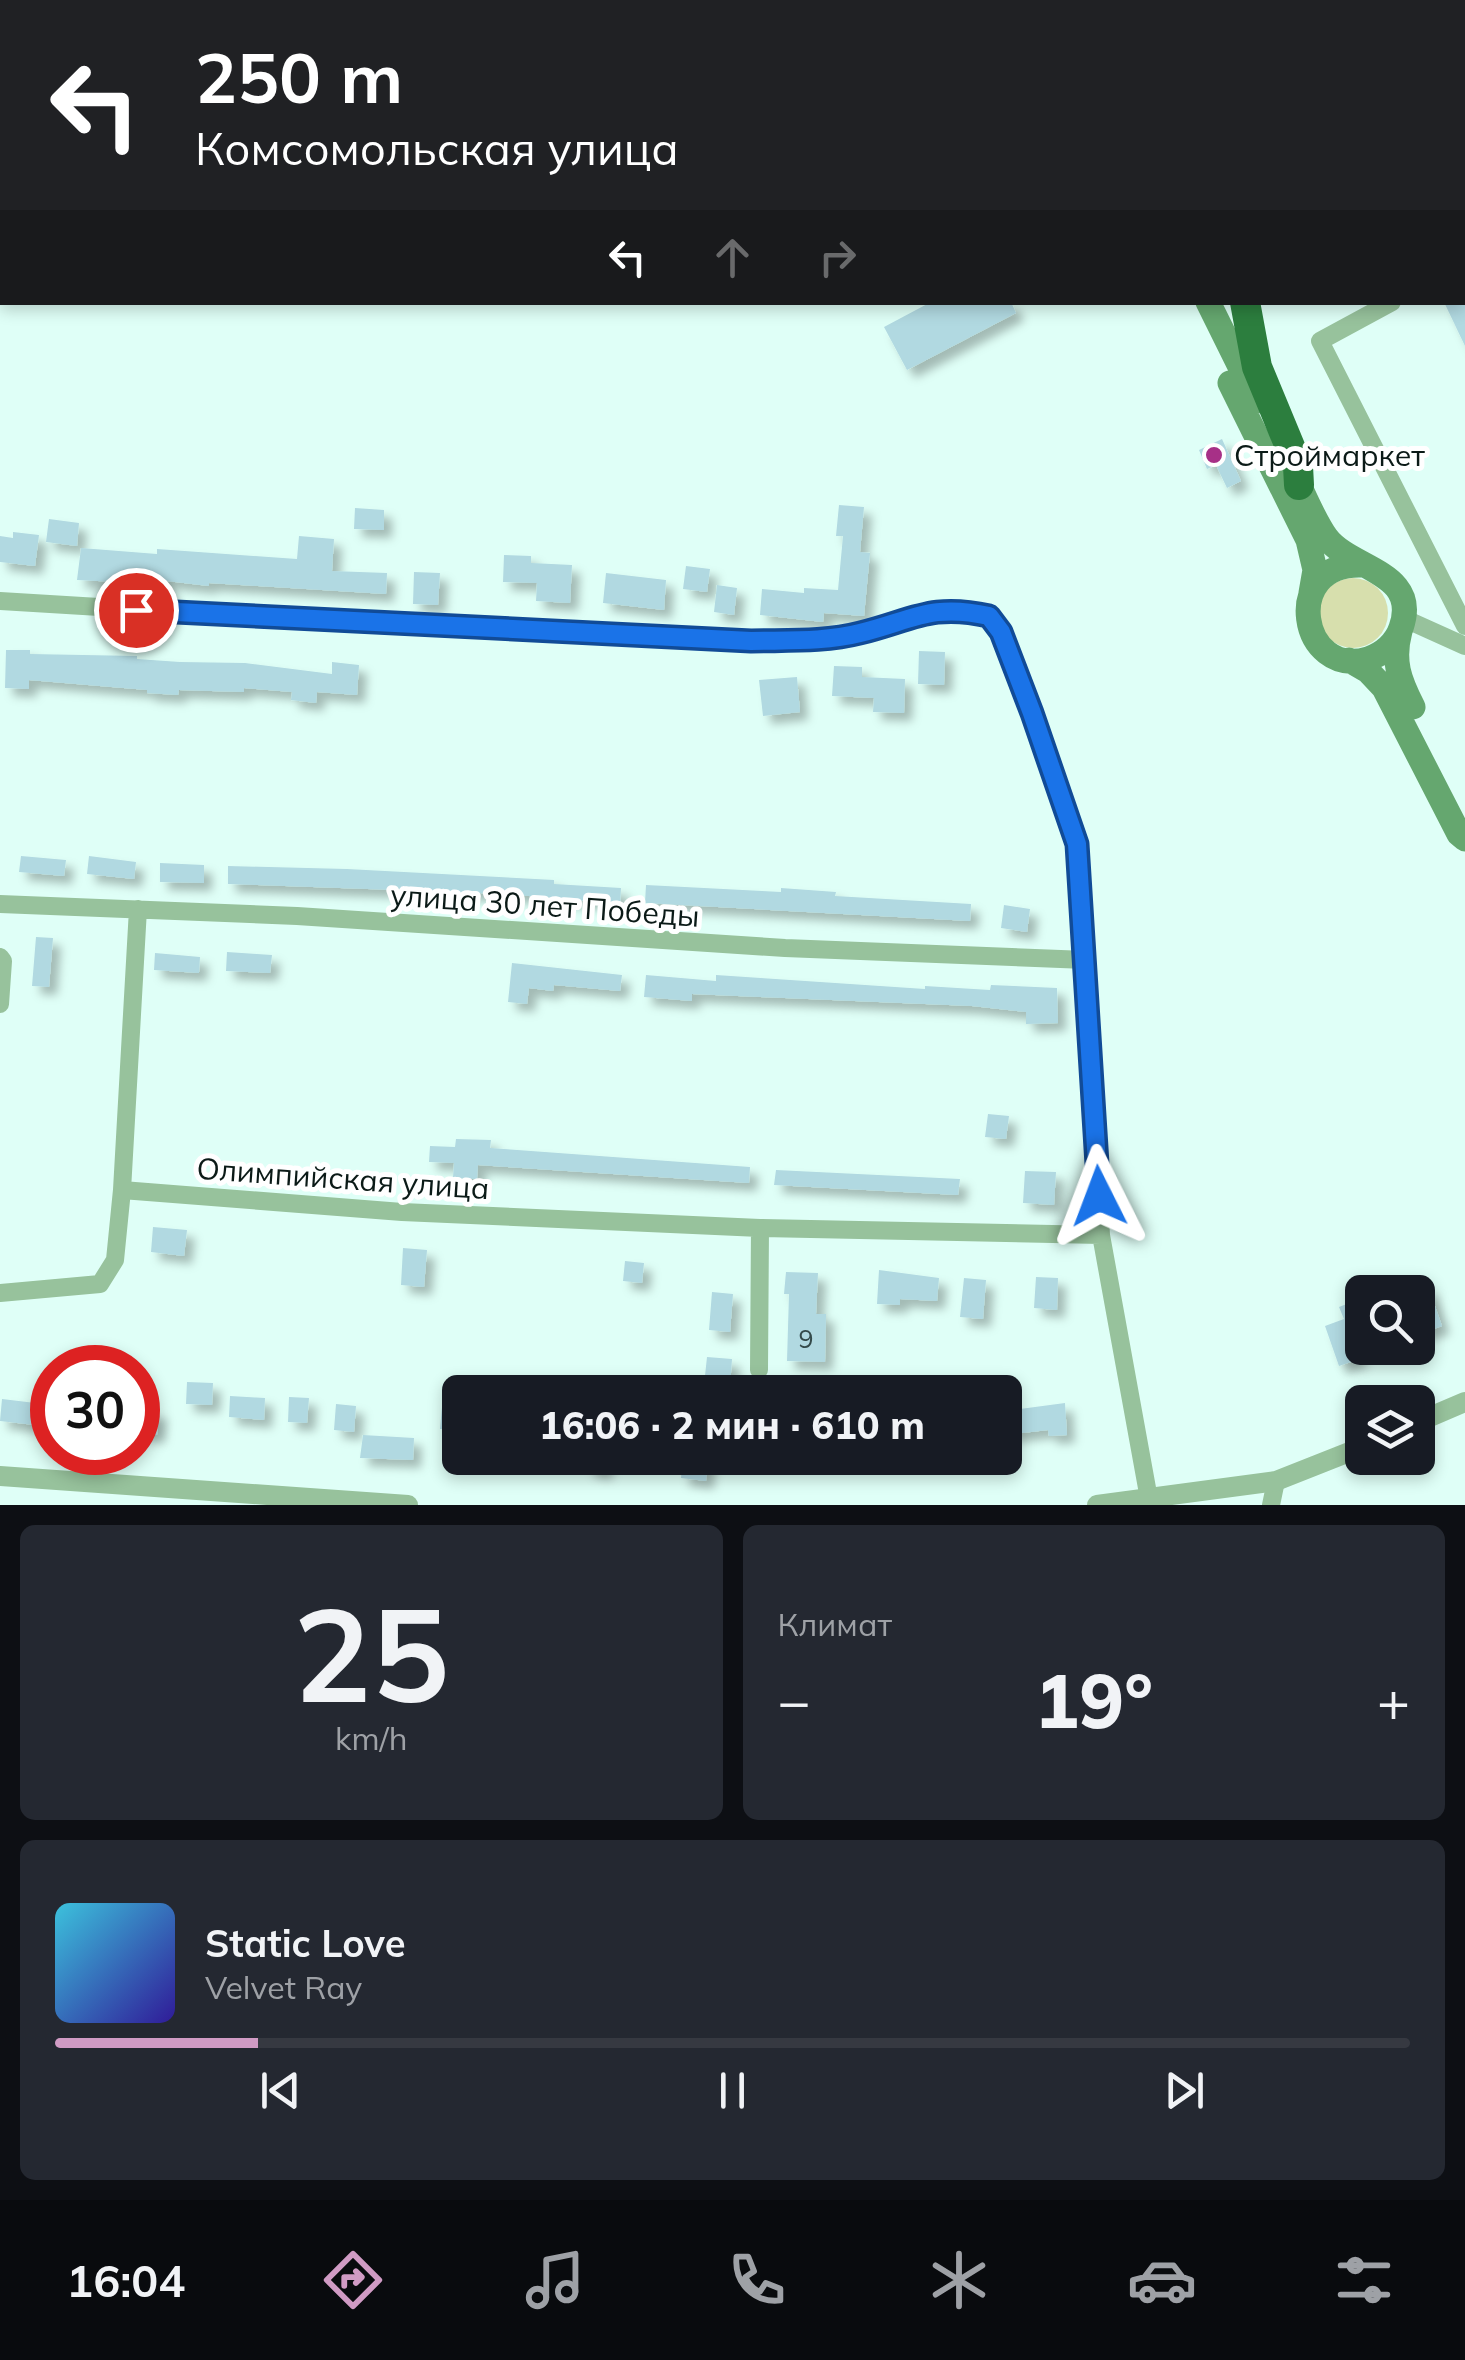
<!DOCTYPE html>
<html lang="ru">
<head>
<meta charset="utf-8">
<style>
	:root { --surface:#171b24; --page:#242831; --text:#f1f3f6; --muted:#9ea1a6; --line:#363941; --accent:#d09bc4 }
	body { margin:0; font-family:Mulish,sans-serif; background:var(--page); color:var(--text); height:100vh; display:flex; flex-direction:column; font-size:38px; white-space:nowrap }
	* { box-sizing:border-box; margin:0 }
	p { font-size:32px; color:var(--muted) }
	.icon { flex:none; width:55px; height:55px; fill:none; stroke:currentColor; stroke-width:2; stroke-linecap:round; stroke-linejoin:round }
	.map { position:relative; height:1505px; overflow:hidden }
	.details { display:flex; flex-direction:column; gap:20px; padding:20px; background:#0d0f14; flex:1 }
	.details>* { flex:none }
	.guide { position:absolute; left:0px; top:0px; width:1465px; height:305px; box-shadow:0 5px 15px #0003; background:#202124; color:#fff; overflow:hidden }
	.controls { position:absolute; left:1345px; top:1275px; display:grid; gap:20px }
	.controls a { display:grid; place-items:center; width:90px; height:90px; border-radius:15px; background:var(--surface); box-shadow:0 5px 15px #0003; font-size:50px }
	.speed { position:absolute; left:30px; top:1345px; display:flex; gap:20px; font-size:50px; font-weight:700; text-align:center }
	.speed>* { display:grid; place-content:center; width:130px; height:130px; border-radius:50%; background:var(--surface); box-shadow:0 5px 15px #0003; line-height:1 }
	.speed .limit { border:15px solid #d22; background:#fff; color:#111 }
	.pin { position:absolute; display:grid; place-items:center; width:85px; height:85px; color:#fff; margin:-42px; border:5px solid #fff; border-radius:50%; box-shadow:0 2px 10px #0007 }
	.me { position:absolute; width:110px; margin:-55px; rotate:357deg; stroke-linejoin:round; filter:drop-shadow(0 0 8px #0008) }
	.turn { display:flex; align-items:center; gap:35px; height:210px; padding:0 30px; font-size:45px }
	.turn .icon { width:130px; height:130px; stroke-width:2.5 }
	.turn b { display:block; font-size:70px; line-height:85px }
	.lanes { display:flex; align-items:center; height:95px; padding:0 30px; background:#0003; justify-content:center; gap:50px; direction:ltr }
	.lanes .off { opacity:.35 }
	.big { font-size:75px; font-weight:800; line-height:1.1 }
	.details .widget { flex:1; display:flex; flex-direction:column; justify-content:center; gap:15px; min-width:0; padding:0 35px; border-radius:15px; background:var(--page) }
	.details .dial { align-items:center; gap:0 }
	.dial b { font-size:130px; line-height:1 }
	.song { display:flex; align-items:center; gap:30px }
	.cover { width:120px; height:120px; border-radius:15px; background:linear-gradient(135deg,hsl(190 70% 55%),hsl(250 70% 35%)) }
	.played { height:10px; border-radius:5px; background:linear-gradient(90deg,var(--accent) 15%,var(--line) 15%) }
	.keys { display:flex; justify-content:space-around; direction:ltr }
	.heat { display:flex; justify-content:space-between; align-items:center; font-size:55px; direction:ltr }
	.details .tiles { flex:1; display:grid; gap:20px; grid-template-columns:1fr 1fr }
	.widget:last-child { grid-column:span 2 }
	.trip { position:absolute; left:442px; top:1375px; width:580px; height:100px; border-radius:15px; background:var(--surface); box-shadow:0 5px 15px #0003; font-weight:800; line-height:100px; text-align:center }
	.menu { display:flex; height:160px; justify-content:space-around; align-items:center; background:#090b0e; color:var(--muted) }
	.menu .icon { width:70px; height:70px }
	.menu .on { color:var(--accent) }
	.menu b { font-size:45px; color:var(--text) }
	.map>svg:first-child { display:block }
</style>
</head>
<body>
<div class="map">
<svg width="1465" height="1505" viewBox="0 0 1465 1505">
	<defs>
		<filter id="shadow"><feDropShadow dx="8" dy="8" stdDeviation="5" flood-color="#0004"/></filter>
	</defs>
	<rect width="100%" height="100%" fill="#dffff7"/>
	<!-- green -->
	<path fill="#d7dfad" d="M1318 613a35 35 0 1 1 70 0a35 35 0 1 1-70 0Z"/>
	<!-- building -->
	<path fill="#b1d9e1" filter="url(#shadow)" d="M931 302H1011L1016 313 907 370 884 327Z
		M1444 302H1465V346Z
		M1222 439 1241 481 1227 488 1216 465 1207 469 1199 450Z
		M839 505 864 507 860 552 870 553 864 616 824 613 823 622 760 615 762 589 804 593V588L838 590 843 536H836Z
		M355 508 384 510V530L354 529Z
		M49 519 79 523 77 546 46 542Z
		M13 532 39 535 35 566 0 562V536L13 538Z
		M299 536 334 539 332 571 387 573 386 594 209 583V586L141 578 140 583 77 580 81 548 157 554V549L297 559Z
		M504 555 531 556V563L572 565 570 603 536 601 537 583 503 582Z
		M686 566 710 569 707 592 683 589Z
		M414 572 440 573 438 605 413 604Z
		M606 573 666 580 664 610 603 603Z
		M717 585 737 588 734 615 714 612Z
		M6 650H30V654L137 656V659L180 662 245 663 332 674V662L359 665 357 695 317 692 316 703 291 700 292 692 244 688V692L179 690 178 695 147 693V690L29 680V689L5 688Z
		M919 651 945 652 944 685 918 684Z
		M834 666 862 667V677L905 679 904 713 873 712 874 698 832 696Z
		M797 677 800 712 763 716 759 680Z
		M21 856 66 860 64 876 19 872Z
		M89 856 136 862 134 879 87 874Z
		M160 863 204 865V883L160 882Z
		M228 866 347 869 554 880V884L621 888 620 904 506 894 228 884Z
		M646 885 781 892V888L836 892 835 896 971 904 970 921 645 903Z
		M1004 905 1030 909 1027 932 1001 928Z
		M36 937 53 938 49 987 32 986Z
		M227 952 272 955 270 973 226 971Z
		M155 953 200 957 199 973 154 970Z
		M512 963 622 975 620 991 554 985 553 991 529 988 527 1004 508 1002Z
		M646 975 716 981V975L925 989V986L990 990 991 985 1057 988 1058 1023 1026 1024V1012L972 1006 692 994V1001L644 997Z
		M988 1114 1009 1116 1006 1139 985 1137Z
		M456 1139 491 1140 490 1148 750 1167 749 1183 478 1165 477 1179 453 1178 454 1163 429 1162 430 1146 455 1147Z
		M776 1170 960 1179 958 1195 774 1185Z
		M1025 1171 1056 1172 1054 1205 1023 1203Z
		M153 1227 187 1230 184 1256 151 1252Z
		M403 1248 427 1250 424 1287 401 1285Z
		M625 1261 644 1263 642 1283 623 1281Z
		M879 1270 939 1278 937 1301 900 1299V1305L877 1304Z
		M786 1272 818 1273 816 1314H826L825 1362 787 1361 789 1294H784Z
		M1036 1277 1058 1278 1057 1310 1034 1308Z
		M964 1278 986 1280 983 1319 960 1317Z
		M1428 1286 1442 1326 1418 1335V1290Z
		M712 1292 733 1294 730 1332 709 1330Z
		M1362 1298V1338L1354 1341 1360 1359 1339 1366 1325 1326 1344 1319 1339 1307Z
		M707 1357 732 1359 730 1387 704 1385Z
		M187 1382 213 1383 212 1405 186 1404Z
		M230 1396 265 1398 264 1420 229 1417Z
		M289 1397 309 1398 307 1423 288 1422Z
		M2 1399 52 1405V1427L0 1421Z
		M1065 1403 1067 1435 1049 1436 1048 1430 1005 1435V1411Z
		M336 1404 356 1406 354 1432 334 1430Z
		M442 1407 460 1408V1430L440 1429Z
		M138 1410 159 1411 157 1435 138 1433Z
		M363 1435 414 1438 413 1460 360 1458Z
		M587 1458H606L604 1472 586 1469Z
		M683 1458H708L706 1481 681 1478Z"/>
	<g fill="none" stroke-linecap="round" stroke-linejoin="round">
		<!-- minor -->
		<path stroke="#97c29c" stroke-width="18" d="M494 2H543
			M0 53H2
			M1462 216 1465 221
			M1462 265 1465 263
			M1392 302 1320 341 1465 626
			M0 601 415 626 751 641 818 639 860 633 914 614 951 609 989 616 1001 632 1032 713 1077 844 1101 1235 1149 1499
			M1403 618 1465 646
			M0 904 297 916 785 948 1086 960
			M0 957 3 961 0 1004
			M122 1190 402 1212 760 1228 1101 1235
			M0 1293 100 1284 115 1260 122 1190 138 909
			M759 1370 760 1228
			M1271 1505 1276 1481"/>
		<!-- tertiary -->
		<path stroke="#97c29c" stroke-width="20" d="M1418 1422 1465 1402
			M0 1476 408 1505
			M1097 1505 1276 1481 1362 1447"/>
		<!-- secondary -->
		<path stroke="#65a76f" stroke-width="25" d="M1037 0 1038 2
			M1058 0 1060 2
			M1208 302 1257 401
			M1230 383 1308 540 1315 570 1311 593
			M1291 468C1302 490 1312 517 1326 537 1350 570 1421 571 1401 628 1396 643 1383 654 1368 659 1300 679 1280 563 1361 565
			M1400 631C1392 661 1399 680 1413 707
			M1349 660 1368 671 1384 688 1459 834 1465 839"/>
		<!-- motorway -->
		<path stroke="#2c7e3e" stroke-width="30" d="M756 2 761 0
			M912 2 921 0
			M989 2 997 0
			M1106 2 1114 0
			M1319 2 1321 0
			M0 160H2
			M0 219H2
			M1245 302 1257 367 1298 466 1299 485"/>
	</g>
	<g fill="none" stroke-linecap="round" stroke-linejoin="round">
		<!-- route casing -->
		<g stroke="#114b97" stroke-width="25">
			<path id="route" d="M136 610 751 641C787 640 825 642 860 633 913 620 931 603 989 616L1001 632 1032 713 1077 844 1099 1196"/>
		</g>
		<!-- route -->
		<use href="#route" stroke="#1a73e8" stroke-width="18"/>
	</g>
	<!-- markers -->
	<circle fill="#a73087" stroke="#fff" stroke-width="4" cx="1214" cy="455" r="10"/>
	<g text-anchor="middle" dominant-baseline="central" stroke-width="10" stroke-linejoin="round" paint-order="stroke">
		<!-- number labels -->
		<g font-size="25" fill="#344a4a">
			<text x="806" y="1338">9</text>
		</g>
		<!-- poi labels -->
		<g font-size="30" fill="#0b1a17" stroke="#fff" text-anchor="start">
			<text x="1234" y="455">Строймаркет</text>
		</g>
		<!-- street labels -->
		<g font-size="30" fill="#0b1a17" stroke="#fff">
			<text transform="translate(545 905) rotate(4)">улица 30 лет Победы</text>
			<text transform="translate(343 1178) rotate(4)">Олимпийская улица</text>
		</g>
	</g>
</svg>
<div class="controls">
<a><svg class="icon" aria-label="search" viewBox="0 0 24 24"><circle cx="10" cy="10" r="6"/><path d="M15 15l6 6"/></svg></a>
<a><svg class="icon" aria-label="layers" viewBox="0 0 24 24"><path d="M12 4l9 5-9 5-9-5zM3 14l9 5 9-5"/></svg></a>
</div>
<div class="speed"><div class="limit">30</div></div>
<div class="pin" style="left:136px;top:610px;background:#d93025"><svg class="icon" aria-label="arrive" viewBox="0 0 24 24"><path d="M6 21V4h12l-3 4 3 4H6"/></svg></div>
<svg class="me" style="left:1099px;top:1196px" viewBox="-20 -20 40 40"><path d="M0-17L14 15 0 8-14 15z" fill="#1a73e8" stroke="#fff" stroke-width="4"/></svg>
<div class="trip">16:06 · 2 мин · 610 m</div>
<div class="guide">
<div class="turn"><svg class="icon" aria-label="left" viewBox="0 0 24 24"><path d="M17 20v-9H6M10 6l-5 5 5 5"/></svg><div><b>250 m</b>Комсомольская улица</div></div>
<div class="lanes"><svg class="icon" aria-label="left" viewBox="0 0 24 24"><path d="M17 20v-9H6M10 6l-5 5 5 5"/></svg><svg class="icon off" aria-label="ahead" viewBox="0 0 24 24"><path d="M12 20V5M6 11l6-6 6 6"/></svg><svg class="icon off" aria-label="right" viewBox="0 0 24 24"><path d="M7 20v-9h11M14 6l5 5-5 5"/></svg></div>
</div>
</div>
<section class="details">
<div class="tiles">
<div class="widget dial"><b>25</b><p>km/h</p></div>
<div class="widget"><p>Климат</p>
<div class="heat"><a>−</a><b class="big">19°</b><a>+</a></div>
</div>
<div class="widget">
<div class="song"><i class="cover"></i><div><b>Static Love</b><p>Velvet Ray</p></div></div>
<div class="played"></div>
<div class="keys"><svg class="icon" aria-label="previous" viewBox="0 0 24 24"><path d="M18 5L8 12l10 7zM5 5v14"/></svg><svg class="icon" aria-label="pause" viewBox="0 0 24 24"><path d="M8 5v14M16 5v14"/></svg><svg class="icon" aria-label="next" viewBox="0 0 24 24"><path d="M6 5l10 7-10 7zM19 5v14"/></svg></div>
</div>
</div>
</section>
<nav class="menu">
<b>16:04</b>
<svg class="icon on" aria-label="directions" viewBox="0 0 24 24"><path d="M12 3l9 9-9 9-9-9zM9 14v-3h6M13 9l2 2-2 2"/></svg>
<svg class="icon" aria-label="music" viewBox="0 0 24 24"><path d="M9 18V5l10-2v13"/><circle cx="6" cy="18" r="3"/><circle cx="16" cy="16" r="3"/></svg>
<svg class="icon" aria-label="phone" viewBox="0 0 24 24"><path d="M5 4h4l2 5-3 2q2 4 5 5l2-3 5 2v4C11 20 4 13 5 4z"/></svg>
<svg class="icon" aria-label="climate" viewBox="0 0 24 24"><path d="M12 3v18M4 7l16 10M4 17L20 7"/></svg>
<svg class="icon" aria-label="car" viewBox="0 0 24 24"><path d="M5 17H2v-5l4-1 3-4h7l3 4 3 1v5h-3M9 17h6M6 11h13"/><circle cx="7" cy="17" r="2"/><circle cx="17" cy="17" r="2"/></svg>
<svg class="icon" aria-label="filters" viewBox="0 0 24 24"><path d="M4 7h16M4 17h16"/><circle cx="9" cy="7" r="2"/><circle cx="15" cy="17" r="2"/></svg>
</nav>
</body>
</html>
